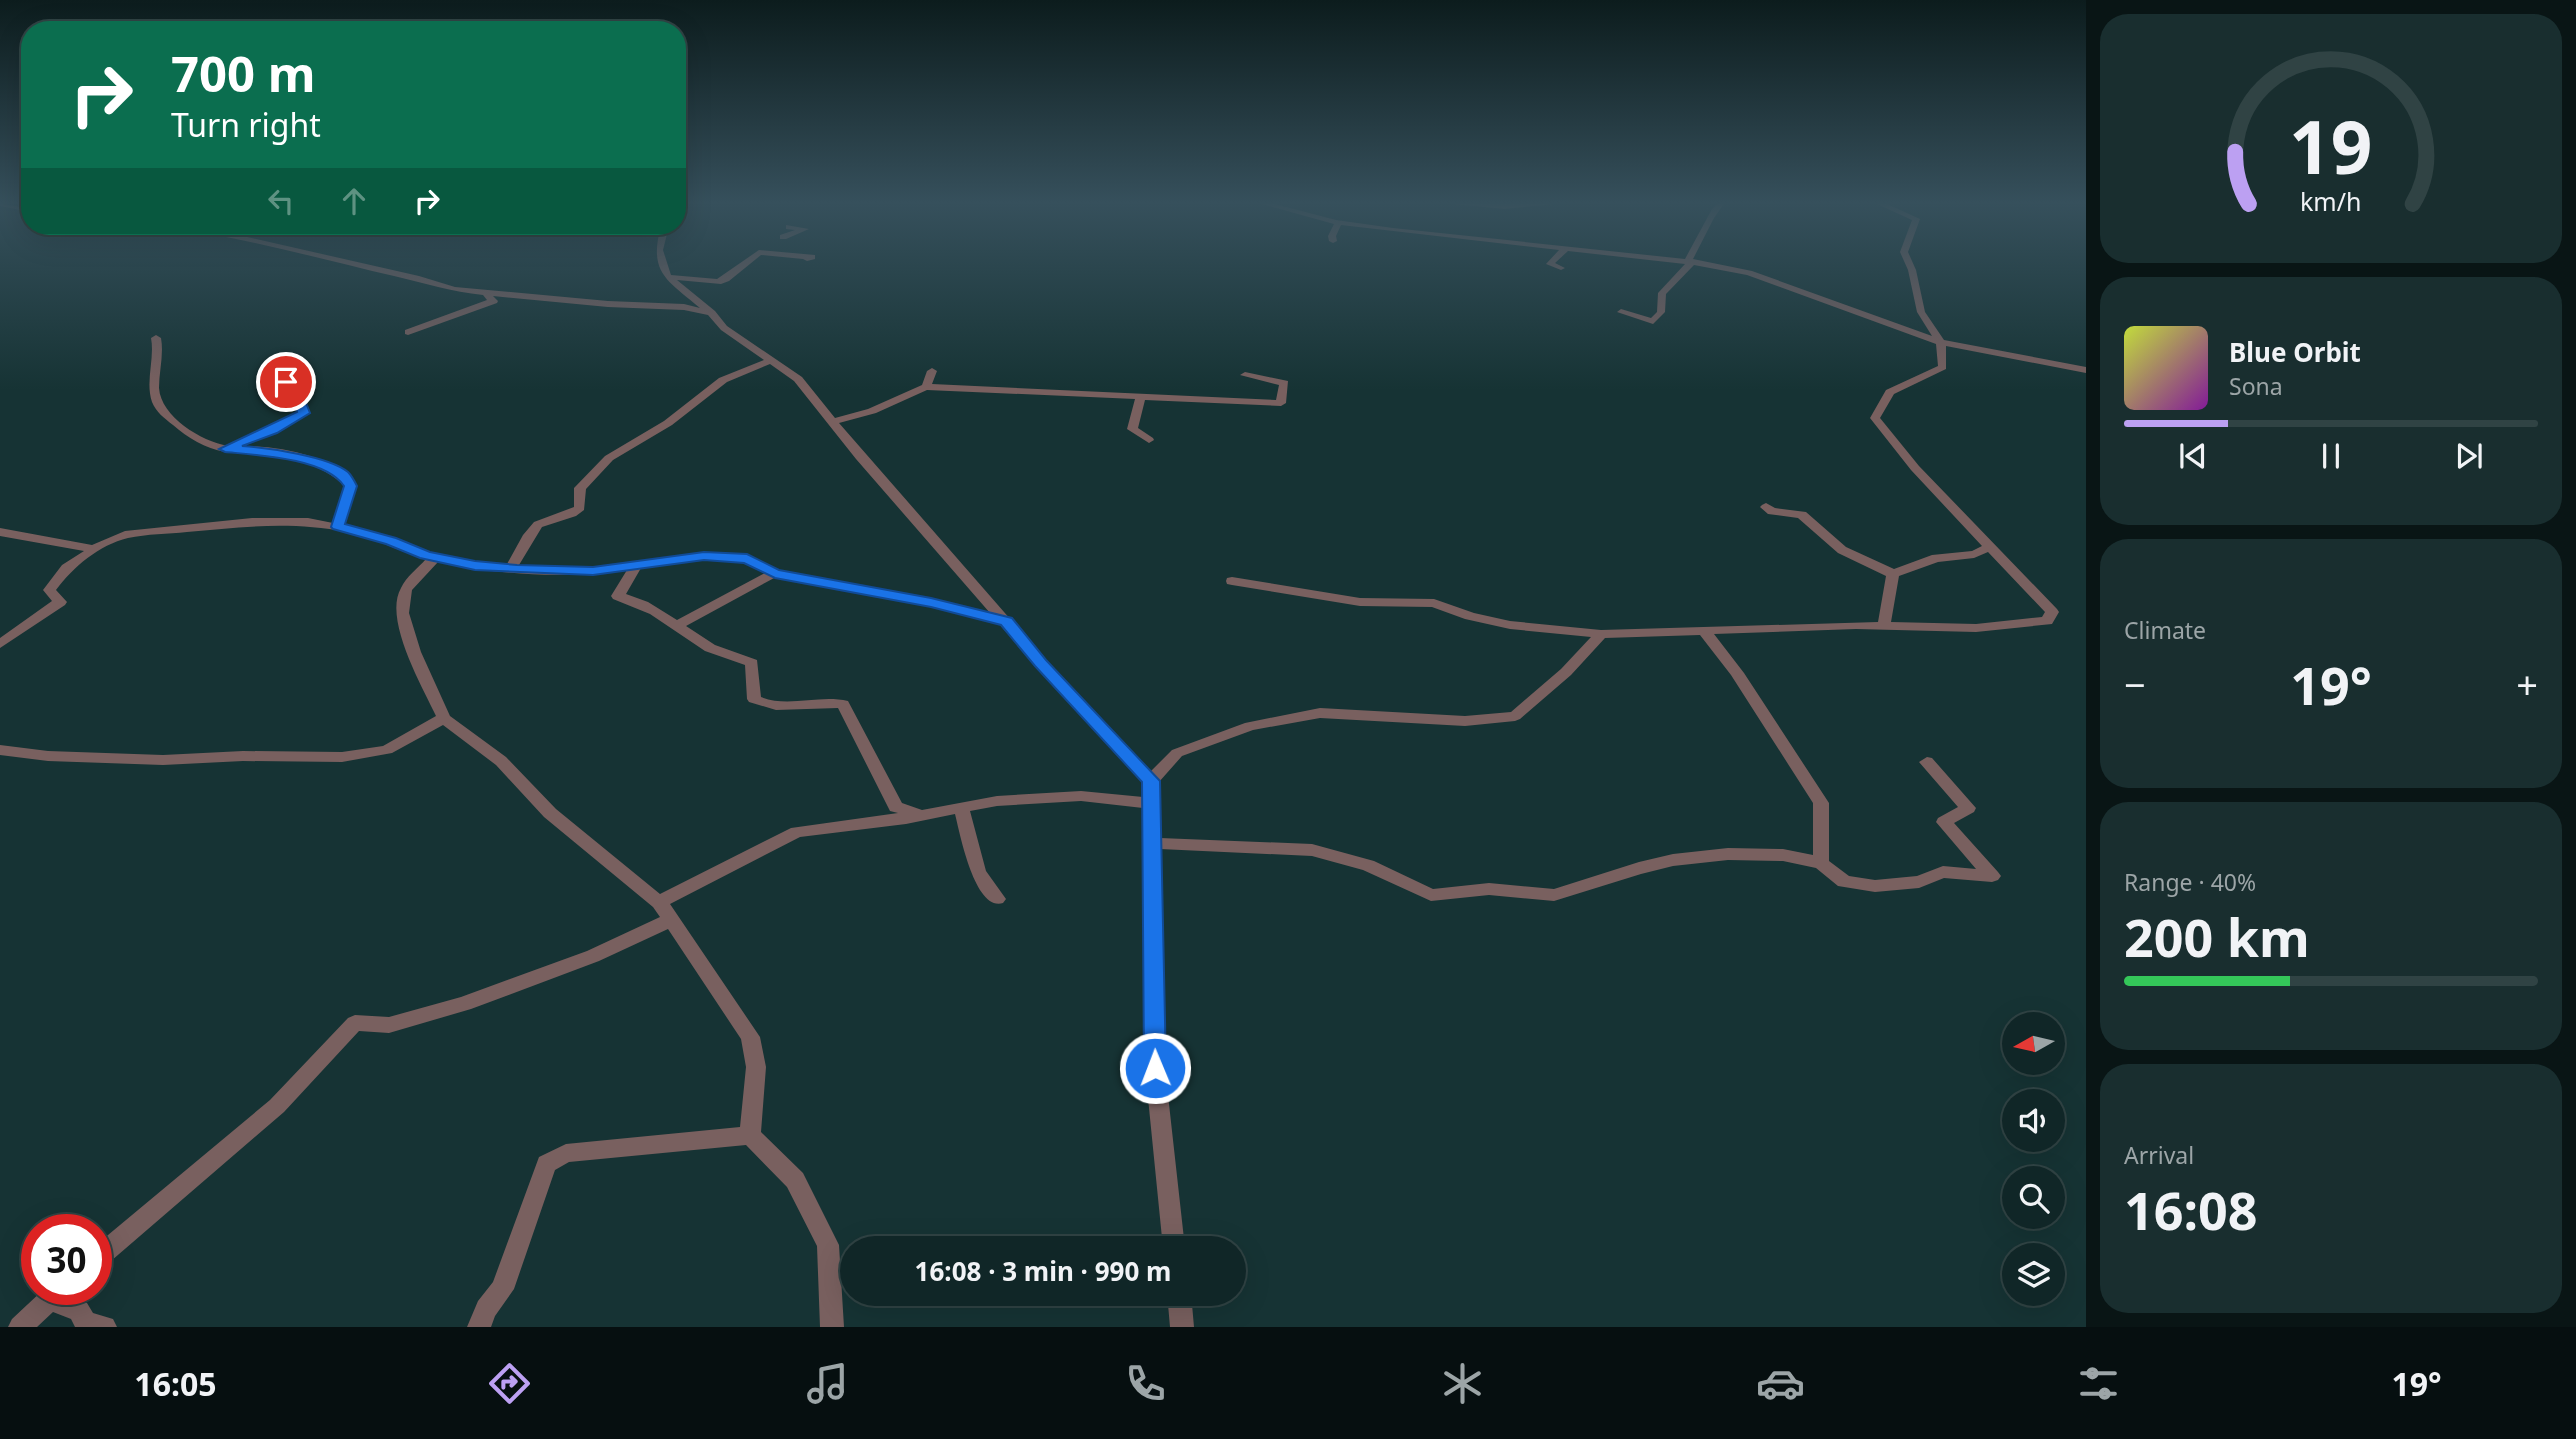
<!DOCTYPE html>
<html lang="en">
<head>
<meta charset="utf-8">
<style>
	:root { --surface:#102627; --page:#192e2f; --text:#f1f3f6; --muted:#9ca5a7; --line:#304344; --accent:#bca0f2 }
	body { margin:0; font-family:"Noto Sans",sans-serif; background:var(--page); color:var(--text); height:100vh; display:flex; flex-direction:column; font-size:26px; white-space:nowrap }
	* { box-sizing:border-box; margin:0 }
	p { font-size:23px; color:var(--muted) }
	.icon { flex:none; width:38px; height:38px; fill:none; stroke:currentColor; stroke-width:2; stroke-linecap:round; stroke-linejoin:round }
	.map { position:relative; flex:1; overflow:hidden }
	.panel { display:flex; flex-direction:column; gap:14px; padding:14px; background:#091515; width:490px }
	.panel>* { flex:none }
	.banner { position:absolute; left:21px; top:21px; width:665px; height:214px; border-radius:28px; box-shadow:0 7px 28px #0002,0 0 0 2px var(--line); background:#0b6e4f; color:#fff; overflow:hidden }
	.needle { width:46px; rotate:262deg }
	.buttons { position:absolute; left:2002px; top:1012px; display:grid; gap:14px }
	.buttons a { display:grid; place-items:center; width:63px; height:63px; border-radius:50%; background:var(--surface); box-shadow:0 7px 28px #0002,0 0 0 2px var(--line); font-size:35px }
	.speed { position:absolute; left:21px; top:1214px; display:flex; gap:14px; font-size:35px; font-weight:700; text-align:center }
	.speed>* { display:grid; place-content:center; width:91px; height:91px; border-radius:50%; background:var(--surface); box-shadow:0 7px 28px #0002,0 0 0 2px var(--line); line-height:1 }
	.speed .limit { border:10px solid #d22; background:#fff; color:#111 }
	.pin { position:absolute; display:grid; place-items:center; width:60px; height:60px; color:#fff; margin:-30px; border:4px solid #fff; border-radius:50%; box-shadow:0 2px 7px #0007 }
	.me { position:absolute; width:77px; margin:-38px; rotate:359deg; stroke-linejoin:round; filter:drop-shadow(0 0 5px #0008) }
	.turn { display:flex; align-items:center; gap:24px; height:147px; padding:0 35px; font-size:32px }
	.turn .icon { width:91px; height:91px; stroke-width:2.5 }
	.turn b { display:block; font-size:49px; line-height:60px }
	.lanes { display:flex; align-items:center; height:66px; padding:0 35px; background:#0003; justify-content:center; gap:35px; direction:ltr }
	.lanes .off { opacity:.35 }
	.big { font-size:52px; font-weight:700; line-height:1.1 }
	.panel .tile { flex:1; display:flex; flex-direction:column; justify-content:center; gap:10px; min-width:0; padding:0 24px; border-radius:28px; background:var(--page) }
	.panel .dial { align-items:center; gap:0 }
	.dial svg { height:182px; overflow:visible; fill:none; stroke:var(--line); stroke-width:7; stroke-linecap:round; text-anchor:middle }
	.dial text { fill:var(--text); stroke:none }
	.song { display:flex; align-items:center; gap:21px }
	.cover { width:84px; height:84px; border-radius:10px; background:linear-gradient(135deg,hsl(70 70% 55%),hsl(290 70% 35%)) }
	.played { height:7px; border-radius:4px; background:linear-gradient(90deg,var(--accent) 25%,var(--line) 25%) }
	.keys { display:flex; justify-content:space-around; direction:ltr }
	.heat { display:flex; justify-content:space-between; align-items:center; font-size:38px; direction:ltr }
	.charge { height:10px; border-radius:5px; background:linear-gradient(90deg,#34c759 40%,var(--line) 0) }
	.trip { position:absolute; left:840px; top:1236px; width:406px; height:70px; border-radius:35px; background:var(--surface); box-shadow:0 7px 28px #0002,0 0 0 2px var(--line); font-weight:700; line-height:70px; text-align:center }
	.tab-bar { display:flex; height:112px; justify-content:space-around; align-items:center; background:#060f10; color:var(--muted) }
	.tab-bar .icon { width:49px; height:49px }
	.tab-bar .on { color:var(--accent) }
	.tab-bar b { font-size:32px; color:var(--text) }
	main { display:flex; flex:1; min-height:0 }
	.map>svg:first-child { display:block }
</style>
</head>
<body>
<main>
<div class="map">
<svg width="2086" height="1327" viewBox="0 0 2086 1327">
	<rect width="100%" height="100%" fill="#163334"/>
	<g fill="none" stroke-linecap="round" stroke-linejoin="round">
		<!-- minor -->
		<path fill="#79605f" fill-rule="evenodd" d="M0 204 30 208V212L0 206Z
			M1262 204H1275L1336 220 1393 228 1685 259 1712 209 1717 204H1724L1714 218 1693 259 1752 271 1932 336 1917 312 1908 270 1900 252 1912 220 1877 204H1887L1920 219 1908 252 1916 270 1925 312 1944 340 2086 367V373L1946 346V369L1894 394 1880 418 1919 466 2057 609 2059 612 2052 624 1976 632 1856 629 1714 634 1744 673 1829 803V861L1849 876 1875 880 1917 876 1943 866 1976 869 1936 822 1938 818 1958 807 1919 762 1927 757 1932 758 1976 808 1974 812 1954 823 1998 872 2001 876 1998 880 1992 882 1944 878 1919 888 1875 892 1838 886 1816 868 1783 861 1728 860 1673 866 1641 874 1554 901 1489 895 1431 901 1363 870 1312 856 1160 849 1165 1068 1185 1248H1163L1145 1068 1143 808 1081 801 997 806 970 811 986 871 1006 899 1003 903C975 912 960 834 955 814L906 824 800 837 670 904 760 1037 766 1067 761 1132 803 1173 839 1245 844 1327H820L817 1246 787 1187 746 1145 569 1162 555 1170 514 1289 495 1316 491 1327H467L478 1301 493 1282 539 1157 566 1144 740 1127 746 1067 741 1039 668 929 599 961 471 1009 389 1033 359 1031 284 1112 104 1267 96 1270V1245L270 1100 348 1018 355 1015 389 1017 461 997 587 951 660 917 653 907 544 817 496 765 443 725 392 753 342 762 243 761 163 765 48 761 0 755V745L48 751 163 755 243 751 342 752 383 746 436 716C422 686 383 619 401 588 406 577 418 568 426 559 399 552 374 537 346 532 292 521 240 527 187 532 168 534 147 534 128 538 99 545 73 567 56 590L67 602 65 605 0 648V638L52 601 43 590 62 565 84 551 0 536V528L92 545 125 531 252 518H308L333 523 345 487C324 464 287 456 257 453 246 452 235 454 225 452 205 448 188 438 173 425 164 418 156 412 152 402 145 381 155 359 151 338L156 335 161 338C164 355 159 371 159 388 161 417 201 441 228 446L298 412 291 389 272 379 277 376 299 385 309 413 277 432 242 446C280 446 332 455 357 486L345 525C375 530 401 544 430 552 455 559 481 563 507 564L523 535 534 522 574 507V488L605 456 664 421 719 378 764 360 721 330 708 315 684 310 608 307 493 296 498 301 497 303 408 335 405 334V330L487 300 483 295C452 292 424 283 394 276 320 259 247 238 172 228L168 226 212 229 419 276 455 287 608 301 684 304 700 308C667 280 648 273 661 226H669L663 250 671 275 717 279 759 250 815 255V259L807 261 803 259 761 255 729 281 721 284 677 280 715 311 727 326 802 377 835 418 868 409 922 385 927 371 932 368 937 371 932 384 1276 400 1279 385 1240 375 1245 372 1288 381 1286 403 1281 406 1145 400 1138 428 1153 438 1154 440 1149 443 1127 429 1135 399 927 390 876 413 839 423 1046 660 1151 771 1172 750 1245 723 1320 708 1465 716 1511 712 1561 669 1591 637 1510 629 1465 619 1432 607 1360 606 1232 585 1227 584 1226 581 1227 578 1232 577 1360 598 1434 599 1474 613 1510 621 1601 630 1878 622 1886 576 1838 553 1798 518 1768 514 1760 507 1762 505 1766 503 1775 508 1806 512 1846 547 1894 569 1932 555 1972 551 1982 546 1911 470 1870 418 1886 390 1938 366 1936 344 1747 275 1694 265 1666 294 1665 312 1653 324 1617 312 1621 309 1651 318 1657 312 1658 293 1685 264 1568 251 1555 263 1565 268 1561 270 1546 264 1559 250 1341 225 1336 236 1337 241 1333 243 1329 241 1328 236 1334 224ZM770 364 794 381 856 459 990 613 931 598 779 570 747 554 704 552 593 567 519 565 542 527 576 516 584 510 586 489 613 460 672 425 727 382ZM1988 552 2045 612 2042 617 1976 624 1891 622 1899 576 1938 562 1974 558ZM704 560 744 562 765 573 677 620 648 602 626 594 641 568ZM438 562C500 575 564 579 627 570L611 596 613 599 650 614 705 651 745 665 747 699 749 702 776 710 838 708 888 807 890 811 898 813 791 828 660 894 556 809 506 757 450 716 421 652 409 613 412 590ZM776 577 930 606 999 624 1143 782V797L1081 791 997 796 922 810 902 803 848 701C819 694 789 708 761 697L757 660 715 645 686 626ZM1700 635 1731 675 1813 803V855L1783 849 1728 848 1673 854 1639 862 1554 889 1489 883 1433 889 1374 861 1312 844 1160 838 1159 782 1182 756 1253 730 1320 718 1465 726 1515 721 1520 719 1571 675 1605 638Z
			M1453 204H1554L1505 209Z
			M786 225 809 229 786 239H780V235L795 230 786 229Z
			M43 1290H71L69 1296 87 1303 93 1313 113 1319 117 1327H75L71 1319 53 1312 37 1327H8L12 1319Z
			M1167 1293H1191L1194 1327H1170Z"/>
	</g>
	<!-- sky -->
	<linearGradient id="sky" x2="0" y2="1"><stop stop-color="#0c1c1d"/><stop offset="0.52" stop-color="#36505c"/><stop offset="1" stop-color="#36505c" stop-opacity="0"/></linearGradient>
	<rect width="2086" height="390" fill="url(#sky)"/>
	<!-- route -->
	<path fill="#1a73e8" stroke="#114b97" stroke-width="2" d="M282 380H290L299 385 310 413 277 433 242 446C268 448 328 456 348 472 351 475 355 482 357 486L345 524 396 538 430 552 475 561 517 565 593 567 704 552 747 554 779 570 931 598 1012 618 1046 660 1160 781 1166 1068 1163 1075 1155 1078 1147 1075 1144 1068 1142 782 1035 666 1001 625 931 607 775 578 744 563 704 560 593 575 475 570 420 558 386 544 333 529 331 527 344 486C325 458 257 455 225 452L219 449 297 412 290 389 282 384Z"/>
</svg>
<div class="buttons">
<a><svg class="needle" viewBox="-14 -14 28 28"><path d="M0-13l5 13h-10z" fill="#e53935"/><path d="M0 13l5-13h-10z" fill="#9ca5a7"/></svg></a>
<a><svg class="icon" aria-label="sound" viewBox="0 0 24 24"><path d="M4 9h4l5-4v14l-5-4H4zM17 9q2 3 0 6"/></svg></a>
<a><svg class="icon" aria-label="search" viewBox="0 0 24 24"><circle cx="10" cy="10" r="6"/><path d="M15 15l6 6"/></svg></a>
<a><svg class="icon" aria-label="layers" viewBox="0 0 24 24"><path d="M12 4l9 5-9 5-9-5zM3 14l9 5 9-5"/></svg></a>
</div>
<div class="speed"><div class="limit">30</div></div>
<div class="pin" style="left:286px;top:382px;background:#d93025"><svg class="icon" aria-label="arrive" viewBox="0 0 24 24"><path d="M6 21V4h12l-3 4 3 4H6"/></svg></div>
<svg class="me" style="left:1155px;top:1068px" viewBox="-20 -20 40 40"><circle r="17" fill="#1a73e8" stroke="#fff" stroke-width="3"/><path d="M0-11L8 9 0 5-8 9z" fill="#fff"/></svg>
<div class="trip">16:08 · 3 min · 990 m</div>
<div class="banner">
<div class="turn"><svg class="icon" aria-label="right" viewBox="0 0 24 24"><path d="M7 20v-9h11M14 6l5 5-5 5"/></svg><div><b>700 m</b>Turn right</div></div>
<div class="lanes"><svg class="icon off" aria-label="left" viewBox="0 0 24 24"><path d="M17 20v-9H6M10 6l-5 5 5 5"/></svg><svg class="icon off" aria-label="ahead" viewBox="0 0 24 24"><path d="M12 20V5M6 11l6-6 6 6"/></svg><svg class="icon" aria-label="right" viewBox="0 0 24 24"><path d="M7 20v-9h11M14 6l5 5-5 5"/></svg></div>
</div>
</div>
<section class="panel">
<div class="tile dial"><svg viewBox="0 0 100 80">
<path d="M14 69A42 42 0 1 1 86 69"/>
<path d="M14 69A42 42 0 0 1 8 46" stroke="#bca0f2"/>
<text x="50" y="56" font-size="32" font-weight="700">19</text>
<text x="50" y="72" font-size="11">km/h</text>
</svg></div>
<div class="tile">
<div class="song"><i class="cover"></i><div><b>Blue Orbit</b><p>Sona</p></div></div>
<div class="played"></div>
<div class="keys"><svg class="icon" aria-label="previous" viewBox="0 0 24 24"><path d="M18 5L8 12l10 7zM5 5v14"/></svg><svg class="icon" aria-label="pause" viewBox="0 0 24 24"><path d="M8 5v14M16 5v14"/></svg><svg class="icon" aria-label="next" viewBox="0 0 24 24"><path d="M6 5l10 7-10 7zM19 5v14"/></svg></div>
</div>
<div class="tile"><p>Climate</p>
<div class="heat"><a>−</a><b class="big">19°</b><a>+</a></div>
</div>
<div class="tile"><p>Range · 40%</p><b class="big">200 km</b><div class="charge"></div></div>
<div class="tile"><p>Arrival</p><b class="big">16:08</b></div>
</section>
</main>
<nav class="tab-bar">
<b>16:05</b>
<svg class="icon on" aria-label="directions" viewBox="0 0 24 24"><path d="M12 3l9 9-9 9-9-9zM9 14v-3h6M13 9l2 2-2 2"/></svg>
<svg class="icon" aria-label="music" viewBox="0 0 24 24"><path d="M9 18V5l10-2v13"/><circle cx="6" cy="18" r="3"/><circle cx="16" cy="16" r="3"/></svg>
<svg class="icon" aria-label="phone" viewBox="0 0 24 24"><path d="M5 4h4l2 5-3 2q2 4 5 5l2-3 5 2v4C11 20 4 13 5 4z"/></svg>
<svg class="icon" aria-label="climate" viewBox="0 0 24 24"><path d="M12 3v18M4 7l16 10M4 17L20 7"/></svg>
<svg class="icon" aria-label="car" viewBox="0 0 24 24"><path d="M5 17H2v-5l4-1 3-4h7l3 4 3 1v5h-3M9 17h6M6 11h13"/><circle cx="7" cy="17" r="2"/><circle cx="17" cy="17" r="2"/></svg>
<svg class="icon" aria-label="filters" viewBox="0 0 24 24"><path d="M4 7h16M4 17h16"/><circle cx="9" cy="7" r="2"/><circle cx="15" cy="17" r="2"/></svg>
<b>19°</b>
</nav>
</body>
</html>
